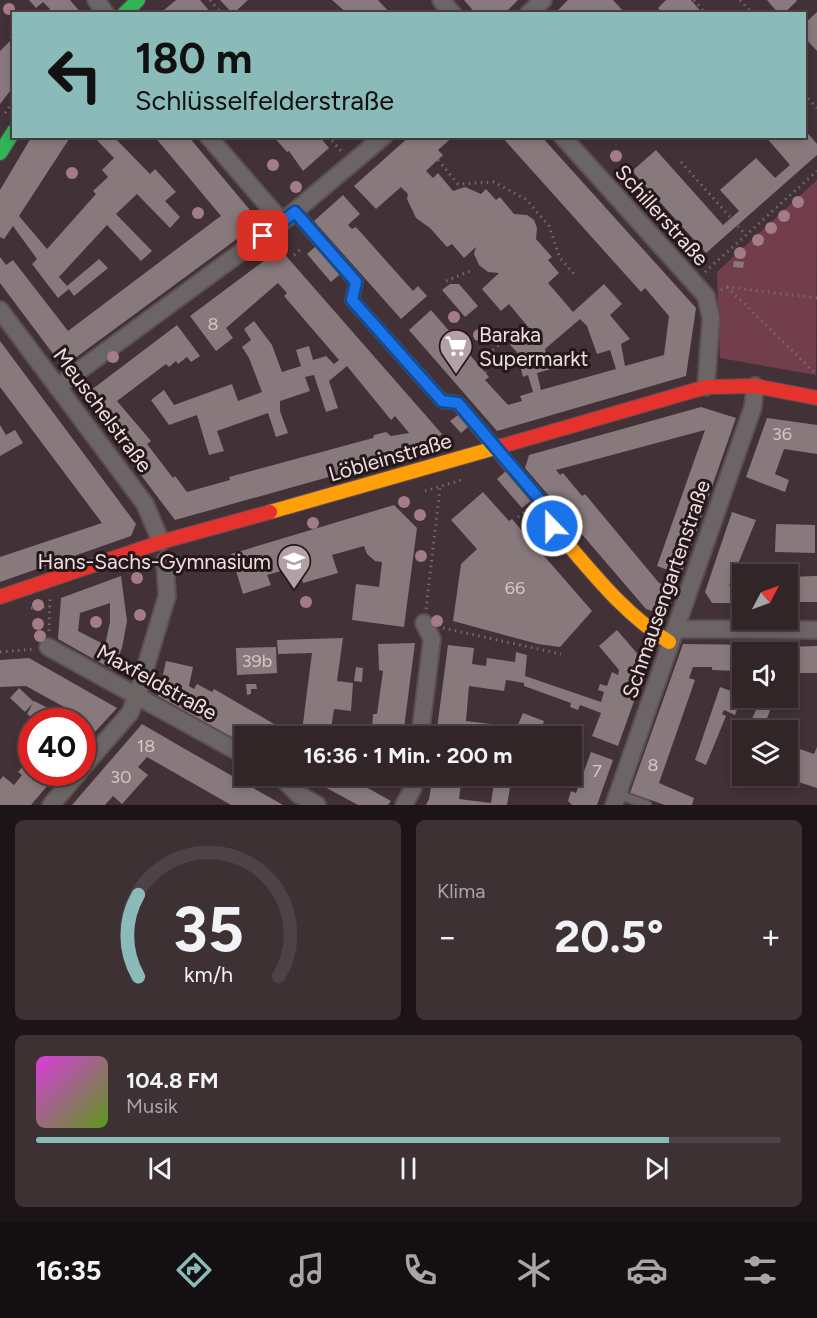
<!DOCTYPE html>
<html lang="de">
<head>
<meta charset="utf-8">
<style>
	:root { --surface:#322528; --page:#3d3134; --text:#f1f3f6; --muted:#a8a5a8; --line:#4d4245; --accent:#8bbbb9 }
	body { margin:0; font-family:Figtree,sans-serif; background:var(--page); color:var(--text); height:100vh; display:flex; flex-direction:column; font-size:22px; white-space:nowrap }
	* { box-sizing:border-box; margin:0 }
	p { font-size:20px; color:var(--muted) }
	.icon { flex:none; width:33px; height:33px; fill:none; stroke:currentColor; stroke-width:2; stroke-linecap:round; stroke-linejoin:round }
	.map { position:relative; height:805px; overflow:hidden }
	.side { display:flex; flex-direction:column; gap:15px; padding:15px; background:#1c1416; flex:1 }
	.side>* { flex:none }
	.top-card { position:absolute; left:12px; top:12px; width:794px; height:126px; border-radius:0px; box-shadow:0 3px 9px #0003,0 0 0 2px var(--line); background:#8bbbb9; color:#111; overflow:hidden }
	.needle { width:39px; rotate:49deg }
	.buttons { position:absolute; left:732px; top:564px; display:grid; gap:12px }
	.buttons a { display:grid; place-items:center; width:66px; height:66px; border-radius:0px; background:var(--surface); box-shadow:0 3px 9px #0003,0 0 0 2px var(--line); font-size:30px }
	.speed { position:absolute; left:18px; top:708px; display:flex; gap:12px; font-size:30px; font-weight:700; text-align:center }
	.speed>* { display:grid; place-content:center; width:78px; height:78px; border-radius:50%; background:var(--surface); box-shadow:0 3px 9px #0003,0 0 0 2px var(--line); line-height:1 }
	.speed .limit { border:9px solid #d22; background:#fff; color:#111 }
	.pin { position:absolute; display:grid; place-items:center; width:51px; height:51px; color:#fff; margin:-26px; border-radius:12px; box-shadow:0 3px 9px #0006 }
	.me { position:absolute; width:66px; margin:-33px; rotate:338deg; stroke-linejoin:round; filter:drop-shadow(0 0 4px #0008) }
	.turn { display:flex; align-items:center; gap:21px; height:126px; padding:0 24px; font-size:27px }
	.turn .icon { width:78px; height:78px; stroke-width:2.5 }
	.turn b { display:block; font-size:42px; line-height:51px }
	.big { font-size:45px; font-weight:700; line-height:1.1 }
	.side .card { flex:1; display:flex; flex-direction:column; justify-content:center; gap:9px; min-width:0; padding:0 21px; border-radius:9px; background:var(--page) }
	.side .dial { align-items:center; gap:0 }
	.dial svg { height:156px; overflow:visible; fill:none; stroke:var(--line); stroke-width:7; stroke-linecap:round; text-anchor:middle }
	.dial text { fill:var(--text); stroke:none }
	.song { display:flex; align-items:center; gap:18px }
	.cover { width:72px; height:72px; border-radius:9px; background:linear-gradient(135deg,hsl(300 70% 55%),hsl(90 70% 35%)) }
	.played { height:6px; border-radius:3px; background:linear-gradient(90deg,var(--accent) 85%,var(--line) 85%) }
	.keys { display:flex; justify-content:space-around; direction:ltr }
	.heat { display:flex; justify-content:space-between; align-items:center; font-size:33px; direction:ltr }
	.side .tiles { flex:1; display:grid; gap:15px; grid-template-columns:1fr 1fr }
	.card:last-child { grid-column:span 2 }
	.trip { position:absolute; left:234px; top:726px; width:348px; height:60px; border-radius:0px; background:var(--surface); box-shadow:0 3px 9px #0003,0 0 0 2px var(--line); font-weight:700; line-height:60px; text-align:center }
	.menu { display:flex; height:96px; justify-content:space-around; align-items:center; background:#140f10; color:var(--muted) }
	.menu .icon { width:42px; height:42px }
	.menu .selected { color:var(--accent) }
	.menu b { font-size:27px; color:var(--text) }
	.map>svg:first-child { display:block }
</style>
</head>
<body>
<div class="map">
<svg width="817" height="805" viewBox="0 0 817 805">
	<rect width="100%" height="100%" fill="#423136"/>
	<!-- green -->
	<path fill="#733e4c" d="M817 180 816 375 720 358 717 272Z"/>
	<!-- building -->
	<path fill="#88797c" fill-rule="evenodd" d="M29 0H70L82 14H45L50 9 43 2 36 8Z
		M176 0H200L212 14H166L164 10Z
		M220 0H248L233 14Z
		M332 0H378L391 14H348Z
		M464 0H518L504 14H476Z
		M568 0H613L626 14H554Z
		M666 0H691L703 14H663L658 8Z
		M767 0H796L797 1 783 14H779Z
		M817 12V51L804 37V24Z
		M14 32V86L0 104V51L12 39 9 37Z
		M804 129 817 144V155L706 253 632 171 656 150 723 225 739 211 720 190 756 158 775 178 790 165 765 136H804Z
		M32 136H71L19 216 47 249 96 194 93 191 108 177 102 170 114 158 93 136H113L150 174 155 169 176 192 165 201 180 217 170 228 137 194 116 214 152 251 141 261 107 225 59 277 67 286 99 259 108 268 74 296 69 289 58 298 32 264 37 259 13 226 4 239 0 237V190Z
		M154 136H188L260 222 63 367 0 283V257L6 265 13 260 68 331 214 221 221 216Z
		M273 136H319L329 148 303 171 289 151 287 152Z
		M410 136H454L438 150 443 155 426 171 433 178 438 173 453 191 465 187 481 194 486 189 496 200 500 197 514 214 527 215 534 220 537 228 536 239 552 257 548 260 559 273 548 283 573 312 604 284 622 304 610 315 630 339 621 344 625 366 664 355 669 316 645 288 641 292 501 136H541L696 308 686 376 497 431 409 330 431 310 489 377 485 380 508 405 522 401 520 396 533 392 528 375 523 377 517 352 510 345 529 328 509 304 501 311 482 289 499 273 488 272 479 265 474 254 476 247 464 258 452 244 447 247 430 228 416 218 407 199 408 194 401 187 376 209 354 186ZM580 319 587 326 597 354 610 350 616 369 541 390 537 373 551 369 545 349Z
		M343 195 360 214 348 225 352 229 356 227 413 291 418 286 427 296 401 319 314 221Z
		M316 246 340 274 331 282 307 254Z
		M280 249 442 434 425 450 175 520 82 397 177 325 200 356 191 362 187 357 178 364 176 361 169 367 166 364 117 401 151 441 147 444 173 478 175 476 187 492 230 480 229 477 373 438 374 435 386 432 391 436 409 433 395 416 391 420 347 366 329 381 338 408 326 412 314 375 305 377 310 391 280 401V411L288 433 276 437 268 413 217 431 224 451 209 455 197 415 169 425 151 400 164 390 174 405 232 384 238 401 262 392 249 358 242 347 251 340 244 329 254 321 272 345 282 372 301 366 296 350 309 346 313 360 326 356 334 364 339 360 284 296 287 293 278 283 226 328 233 338 216 351 190 316Z
		M734 261 744 262 743 268 733 267Z
		M450 284H459L478 306 465 317 442 290Z
		M0 341 136 524 131 536 0 582V557L102 523 0 387Z
		M701 407 736 418 681 575 657 566 705 430 556 470 560 475 563 473 582 496 585 494 659 583 676 589 667 616 646 609 525 468 529 455Z
		M458 415 468 427 461 433 450 421Z
		M767 418 817 425V454L784 449 775 474 789 480 785 492 746 477Z
		M0 425 6 435 15 430 23 443 0 456Z
		M506 471 531 501 522 508 497 479Z
		M483 492 509 521 512 519 592 611 560 647 538 644 453 621 461 564 477 549 451 520Z
		M394 505 417 528 404 627 352 620 356 584 379 587 382 562 375 561 367 554 364 546 332 555 338 573 303 583 298 566 267 575 271 585 243 594 231 554Z
		M732 512 756 520 729 586H740L742 582V603H712L705 592Z
		M776 524 815 525V553L775 552Z
		M121 576 127 621 122 648 113 670 58 639 61 598ZM110 603V622L105 645 78 631 80 613Z
		M814 576H817V602H788V577Z
		M617 630 647 665 618 746 592 736 601 713 580 705 578 710 570 707 571 703 524 686V683L506 680 504 691 469 686 466 721 517 727 523 713 544 721 539 736 531 734V736H436L448 645 474 648 472 664 486 666 487 658 515 662 516 652 527 655 525 676 601 702 604 692 598 690 600 684 607 686 612 672 618 675 619 670 599 646Z
		M343 638 337 681 353 683 351 711 334 709 330 736H315L302 731 312 653 278 654 277 640Z
		M415 643 403 736H374L375 730 372 729 373 714H377L383 671 379 670 378 644Z
		M683 644 772 645V652H742V671L712 670V667H693L689 678 695 680 659 783 694 798 692 805H665L630 793Z
		M817 646V673H788V647Z
		M276 647 277 673 237 675 236 648Z
		M29 658 117 708 82 746V722H72L75 718 81 721 84 718 26 686 0 687V660Z
		M166 661 193 667 189 686 194 689 197 684 212 692 214 689 281 728 279 732 287 736H244V744L158 696Z
		M356 667 363 668 362 682 354 681Z
		M246 684H256L257 689H251V694L247 695Z
		M720 687 742 695 735 715 724 710 722 714 726 716 706 765 695 760Z
		M19 688 34 702 25 712 10 698Z
		M34 701 46 707 38 722 27 714Z
		M759 703 771 708 764 726 751 721Z
		M142 724 185 749 283 805H231L147 757 138 767 148 775 122 804 113 796 105 805H72Z
		M736 737 742 739V752L732 749Z
		M788 745 814 754 817 747V788L786 778 784 783 767 777 766 782 753 777 788 776Z
		M591 752 613 760 597 805H572L568 801 571 791 576 793Z
		M32 756V772H59L31 805H0V780L3 776 14 785 22 775 18 772Z
		M309 776H373L366 787 391 801 388 805H358L308 778Z
		M382 776H395L394 784 381 782Z
		M433 776H462L459 799 491 803 495 776H512L507 805H426L429 799Z"/>
	<g fill="none" stroke-linecap="round" stroke-linejoin="round">
		<!-- lane casing -->
		<g stroke="#5c4e52" stroke-width="11">
			<path id="lane" d="M618 794 647 805"/>
		</g>
		<!-- street casing -->
		<g stroke="#5c4e52" stroke-width="20">
			<path id="street" d="M96 0 106 14
				M441 0 453 14
				M528 14 543 0
				M208 136 282 222
				M562 136 706 296 711 318 706 387
				M0 310 145 504 161 542
				M57 387 282 222 384 136
				M677 629 817 630
				M48 647 244 755
				M420 736 432 639 424 623
				M82 768 130 713 137 696 167 596 165 561
				M280 776 298 794 317 805
				M51 805 79 772
				M404 805 413 788 415 776
				M614 805 753 407 755 386"/>
		</g>
		<!-- fast casing -->
		<g stroke="#5c4e52" stroke-width="16">
			<path id="fast" d="M124 14 138 0
				M0 153 14 131
				M295 212 356 282 352 300 442 401 458 403 510 465"/>
		</g>
		<!-- slow casing -->
		<g stroke="#5c4e52" stroke-width="16">
			<path id="slow" d="M510 465 552 514V526C589 568 621 612 669 642
				M270 512 502 446"/>
		</g>
		<!-- jam casing -->
		<g stroke="#5c4e52" stroke-width="16">
			<path id="jam" d="M502 446 706 387 755 386 817 398
				M0 597 161 542 270 512"/>
		</g>
		<!-- path -->
		<path stroke="#736b6d" stroke-width="3" stroke-dasharray="1.5 4.5" stroke-linecap="butt" d="M210 0 222 14
			M694 0 706 14
			M740 0 753 14
			M804 94 817 108
			M5 113 14 100
			M328 136 341 151
			M438 160 458 184 494 182 527 200 549 226 560 258 575 275
			M681 162 731 218
			M738 226 746 235
			M294 255 302 248
			M705 272 817 171
			M446 281 470 271
			M727 287 817 375
			M721 290 727 287 817 298
			M485 373 493 350 522 326
			M425 491 465 479
			M518 517 526 511
			M31 608 50 607
			M426 609 440 488
			M443 628 561 654
			M49 631 50 599
			M0 652 34 649"/>
		<!-- lane -->
		<use href="#lane" stroke="#6c6566" stroke-width="8"/>
		<!-- street -->
		<use href="#street" stroke="#6c6566" stroke-width="16"/>
		<!-- fast -->
		<use href="#fast" stroke="#30b455" stroke-width="14"/>
		<!-- slow -->
		<use href="#slow" stroke="#ff9f0a" stroke-width="14"/>
		<!-- jam -->
		<use href="#jam" stroke="#e5322d" stroke-width="14"/>
	</g>
	<!-- trees -->
	<g fill="#a47c85">
		<circle cx="9" cy="9" r="6"/>
		<circle cx="616" cy="156" r="6"/>
		<circle cx="273" cy="165" r="6"/>
		<circle cx="72" cy="173" r="6"/>
		<circle cx="296" cy="187" r="6"/>
		<circle cx="798" cy="202" r="6"/>
		<circle cx="198" cy="213" r="6"/>
		<circle cx="784" cy="216" r="6"/>
		<circle cx="771" cy="228" r="6"/>
		<circle cx="758" cy="240" r="6"/>
		<circle cx="256" cy="253" r="6"/>
		<circle cx="740" cy="253" r="6"/>
		<circle cx="454" cy="317" r="6"/>
		<circle cx="479" cy="335" r="6"/>
		<circle cx="113" cy="357" r="6"/>
		<circle cx="404" cy="502" r="6"/>
		<circle cx="420" cy="515" r="6"/>
		<circle cx="313" cy="523" r="6"/>
		<circle cx="538" cy="525" r="6"/>
		<circle cx="421" cy="556" r="6"/>
		<circle cx="175" cy="563" r="6"/>
		<circle cx="137" cy="578" r="6"/>
		<circle cx="306" cy="602" r="6"/>
		<circle cx="38" cy="605" r="6"/>
		<circle cx="140" cy="615" r="6"/>
		<circle cx="437" cy="621" r="6"/>
		<circle cx="96" cy="622" r="6"/>
		<circle cx="38" cy="624" r="6"/>
		<circle cx="40" cy="636" r="6"/>
	</g>
	<g fill="none" stroke-linecap="round" stroke-linejoin="round">
		<!-- route casing -->
		<g stroke="#114b97" stroke-width="15">
			<path id="route" d="M263 236 295 212 356 282 352 300 442 401 458 403 552 514V526"/>
		</g>
		<!-- route -->
		<use href="#route" stroke="#1a73e8" stroke-width="10"/>
	</g>
	<!-- icons -->
	<defs>
		<g id="supermarket-pin" transform="scale(1.725)"><path d="M0 17L-7.5 6A9.5 9.5 0 1 1 7.5 6Z" fill="#b4a1a5" stroke="#25181b"/><path d="M-6-5.5h2.5l.6 2H6L4.5 2H-2.5L-4.4-4H-6ZM-1.5 3.2a1.3 1.3 0 1 0 .1 0ZM3 3.2a1.3 1.3 0 1 0 .1 0Z" fill="#fff"/></g>
		<g id="school-pin" transform="scale(1.725)"><path d="M0 17L-7.5 6A9.5 9.5 0 1 1 7.5 6Z" fill="#b4a1a5" stroke="#25181b"/><path d="M0-5L7-2L0 1L-7-2ZM-4 1L0 2.5L4 1V4Q0 6-4 4Z" fill="#fff"/></g>
	</defs>
	<g fill-rule="evenodd">
		<use href="#supermarket-pin" x="456" y="346"/>
		<use href="#school-pin" x="294" y="561"/>
	</g>
	<g text-anchor="middle" dominant-baseline="central" stroke-width="6" stroke-linejoin="round" paint-order="stroke">
		<!-- number labels -->
		<g font-size="18" fill="#d7c5c8">
			<text x="213" y="324">8</text>
			<text x="782" y="434">36</text>
			<text x="515" y="588">66</text>
			<text x="257" y="661">39b</text>
			<text x="146" y="746">18</text>
			<text x="653" y="765">8</text>
			<text x="597" y="771">7</text>
			<text x="121" y="777">30</text>
		</g>
		<!-- street labels -->
		<g font-size="21" fill="#f1dee1" stroke="#25181b">
			<text transform="translate(662 215) rotate(48)">Schillerstraße</text>
			<text transform="translate(103 410) rotate(53)">Meuschelstraße</text>
			<text transform="translate(390 457) rotate(-16)">Löbleinstraße</text>
			<text transform="translate(666 589) rotate(-71)">Schmausengartenstraße</text>
			<text transform="translate(157 682) rotate(29)">Maxfeldstraße</text>
		</g>
		<!-- poi labels -->
		<g font-size="21" fill="#f1dee1" stroke="#25181b" text-anchor="start">
			<text x="479" y="334">Baraka<tspan x="479" dy="24">Supermarkt</tspan></text>
			<text x="271" y="561" text-anchor="end">Hans-Sachs-Gymnasium</text>
		</g>
	</g>
</svg>
<div class="buttons">
<a><svg class="needle" viewBox="-14 -14 28 28"><path d="M0-13l5 13h-10z" fill="#e53935"/><path d="M0 13l5-13h-10z" fill="#a8a5a8"/></svg></a>
<a><svg class="icon" aria-label="sound" viewBox="0 0 24 24"><path d="M4 9h4l5-4v14l-5-4H4zM17 9q2 3 0 6"/></svg></a>
<a><svg class="icon" aria-label="layers" viewBox="0 0 24 24"><path d="M12 4l9 5-9 5-9-5zM3 14l9 5 9-5"/></svg></a>
</div>
<div class="speed"><div class="limit">40</div></div>
<div class="pin" style="left:263px;top:236px;background:#d93025"><svg class="icon" aria-label="arrive" viewBox="0 0 24 24"><path d="M6 21V4h12l-3 4 3 4H6"/></svg></div>
<svg class="me" style="left:552px;top:526px" viewBox="-20 -20 40 40"><circle r="17" fill="#1a73e8" stroke="#fff" stroke-width="3"/><path d="M0-11L8 9 0 5-8 9z" fill="#fff"/></svg>
<div class="trip">16:36 · 1 Min. · 200 m</div>
<div class="top-card">
<div class="turn"><svg class="icon" aria-label="left" viewBox="0 0 24 24"><path d="M17 20v-9H6M10 6l-5 5 5 5"/></svg><div><b>180 m</b>Schlüsselfelderstraße</div></div>
</div>
</div>
<section class="side">
<div class="tiles">
<div class="card dial"><svg viewBox="0 0 100 80">
<path d="M14 69A42 42 0 1 1 86 69"/>
<path d="M14 69A42 42 0 0 1 14 27" stroke="#8bbbb9"/>
<text x="50" y="56" font-size="32" font-weight="700">35</text>
<text x="50" y="72" font-size="11">km/h</text>
</svg></div>
<div class="card"><p>Klima</p>
<div class="heat"><a>−</a><b class="big">20.5°</b><a>+</a></div>
</div>
<div class="card">
<div class="song"><i class="cover"></i><div><b>104.8 FM</b><p>Musik</p></div></div>
<div class="played"></div>
<div class="keys"><svg class="icon" aria-label="previous" viewBox="0 0 24 24"><path d="M18 5L8 12l10 7zM5 5v14"/></svg><svg class="icon" aria-label="pause" viewBox="0 0 24 24"><path d="M8 5v14M16 5v14"/></svg><svg class="icon" aria-label="next" viewBox="0 0 24 24"><path d="M6 5l10 7-10 7zM19 5v14"/></svg></div>
</div>
</div>
</section>
<nav class="menu">
<b>16:35</b>
<svg class="icon selected" aria-label="directions" viewBox="0 0 24 24"><path d="M12 3l9 9-9 9-9-9zM9 14v-3h6M13 9l2 2-2 2"/></svg>
<svg class="icon" aria-label="music" viewBox="0 0 24 24"><path d="M9 18V5l10-2v13"/><circle cx="6" cy="18" r="3"/><circle cx="16" cy="16" r="3"/></svg>
<svg class="icon" aria-label="phone" viewBox="0 0 24 24"><path d="M5 4h4l2 5-3 2q2 4 5 5l2-3 5 2v4C11 20 4 13 5 4z"/></svg>
<svg class="icon" aria-label="climate" viewBox="0 0 24 24"><path d="M12 3v18M4 7l16 10M4 17L20 7"/></svg>
<svg class="icon" aria-label="car" viewBox="0 0 24 24"><path d="M5 17H2v-5l4-1 3-4h7l3 4 3 1v5h-3M9 17h6M6 11h13"/><circle cx="7" cy="17" r="2"/><circle cx="17" cy="17" r="2"/></svg>
<svg class="icon" aria-label="filters" viewBox="0 0 24 24"><path d="M4 7h16M4 17h16"/><circle cx="9" cy="7" r="2"/><circle cx="15" cy="17" r="2"/></svg>
</nav>
</body>
</html>
